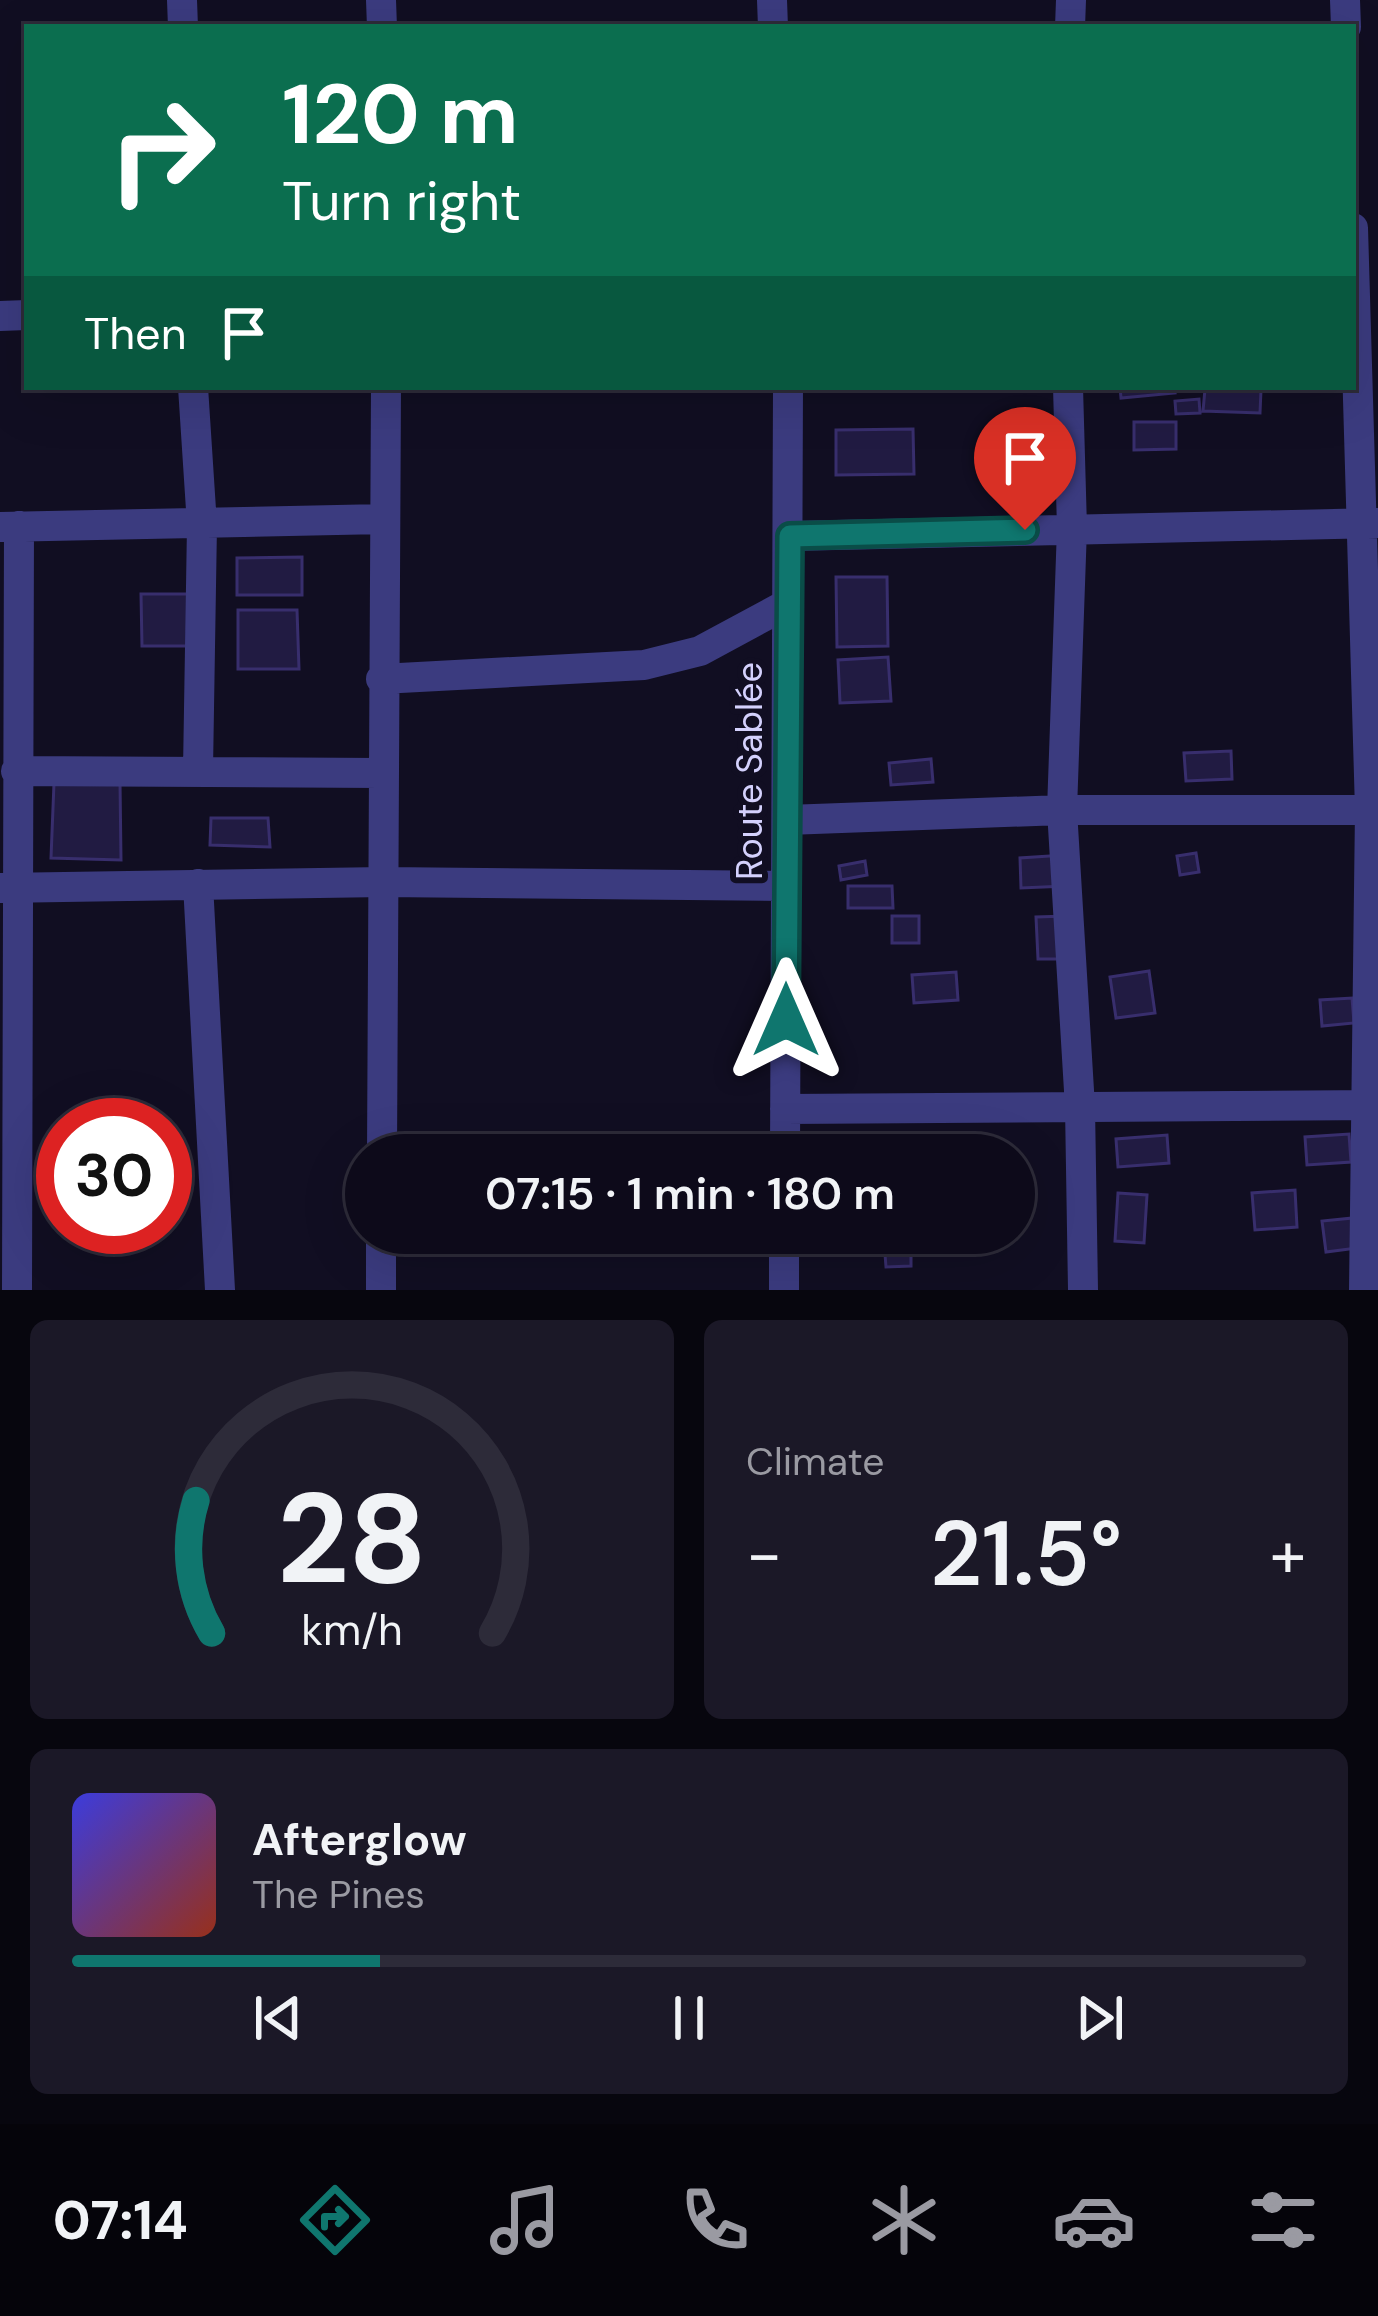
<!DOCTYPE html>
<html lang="en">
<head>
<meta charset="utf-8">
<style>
	:root { --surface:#0d0a1a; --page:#1b1827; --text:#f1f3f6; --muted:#9a9aa2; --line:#2d2b39; --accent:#0f766e }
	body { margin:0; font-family:"DM Sans",sans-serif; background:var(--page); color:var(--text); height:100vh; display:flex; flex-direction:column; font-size:45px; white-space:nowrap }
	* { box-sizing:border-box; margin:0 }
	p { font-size:39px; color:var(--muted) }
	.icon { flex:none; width:66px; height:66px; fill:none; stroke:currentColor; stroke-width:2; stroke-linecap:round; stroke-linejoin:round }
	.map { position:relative; height:1290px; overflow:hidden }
	.sheet { display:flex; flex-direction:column; gap:30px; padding:30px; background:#07060e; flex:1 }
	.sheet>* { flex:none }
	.guide { position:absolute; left:24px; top:24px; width:1332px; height:366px; border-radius:0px; box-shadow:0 12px 48px #0002,0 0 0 3px var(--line); background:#0b6e4f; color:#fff; overflow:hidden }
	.speed { position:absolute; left:36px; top:1098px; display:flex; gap:24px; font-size:60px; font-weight:700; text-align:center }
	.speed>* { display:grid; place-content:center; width:156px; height:156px; border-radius:50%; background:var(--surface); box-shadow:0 12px 48px #0002,0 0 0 3px var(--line); line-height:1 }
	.speed .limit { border:18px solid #d22; background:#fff; color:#111 }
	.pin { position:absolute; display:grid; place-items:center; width:102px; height:102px; color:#fff; margin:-123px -51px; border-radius:50% 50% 50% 0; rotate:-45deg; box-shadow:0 0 12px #0007 }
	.pin .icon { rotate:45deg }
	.me { position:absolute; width:132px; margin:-66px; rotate:0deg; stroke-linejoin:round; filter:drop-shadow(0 0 9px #0008) }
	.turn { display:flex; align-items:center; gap:42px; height:252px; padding:0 60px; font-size:54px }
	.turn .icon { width:156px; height:156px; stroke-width:2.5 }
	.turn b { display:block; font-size:84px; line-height:102px }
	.then { display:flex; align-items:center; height:114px; padding:0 60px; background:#0003; gap:24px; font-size:45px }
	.big { font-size:90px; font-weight:600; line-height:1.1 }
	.sheet .card { flex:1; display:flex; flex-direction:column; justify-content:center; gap:18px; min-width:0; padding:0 42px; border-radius:18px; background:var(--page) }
	.sheet .dial { align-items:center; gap:0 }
	.dial svg { height:312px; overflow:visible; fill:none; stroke:var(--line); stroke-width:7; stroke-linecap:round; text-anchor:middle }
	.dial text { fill:var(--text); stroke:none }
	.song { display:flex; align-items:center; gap:36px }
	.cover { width:144px; height:144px; border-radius:18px; background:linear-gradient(135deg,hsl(240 70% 55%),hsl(10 70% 35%)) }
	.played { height:12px; border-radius:6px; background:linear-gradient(90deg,var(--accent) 25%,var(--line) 25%) }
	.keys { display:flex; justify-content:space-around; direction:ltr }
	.heat { display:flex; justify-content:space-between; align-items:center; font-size:66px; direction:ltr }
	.sheet .tiles { flex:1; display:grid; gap:30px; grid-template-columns:1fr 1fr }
	.card:last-child { grid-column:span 2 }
	.trip { position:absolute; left:345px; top:1134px; width:690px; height:120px; border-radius:60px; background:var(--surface); box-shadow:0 12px 48px #0002,0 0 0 3px var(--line); font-weight:600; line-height:120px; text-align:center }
	.tabs { display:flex; height:192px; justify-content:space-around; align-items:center; background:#05040a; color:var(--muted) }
	.tabs .icon { width:84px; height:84px }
	.tabs .current { color:var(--accent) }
	.tabs b { font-size:54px; color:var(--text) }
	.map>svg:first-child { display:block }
</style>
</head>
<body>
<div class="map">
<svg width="1378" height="1290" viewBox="0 0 1378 1290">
	<rect width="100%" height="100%" fill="#110e22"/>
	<!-- building -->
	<path fill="#211b42" stroke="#382e6d" stroke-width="3" d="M1120 387H1174L1175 393 1121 398Z
		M1205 389 1261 390 1260 413 1203 411Z
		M1199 399 1200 413 1176 414 1175 401Z
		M1134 422H1176V449L1134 450Z
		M913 429 914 474 836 475V430Z
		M302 557V595H237V558Z
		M836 577H887L888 646 837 647Z
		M141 594H191L192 646H142Z
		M238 610H297L299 669H238Z
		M888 657 891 701 840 703 838 660Z
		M1231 751 1232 779 1186 781 1184 753Z
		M931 759 933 782 891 785 889 763Z
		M120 782 121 860 51 858 54 783Z
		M211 818H268L270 847 210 845Z
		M1196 853 1199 872 1180 875 1177 856Z
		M1064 855 1066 886 1021 888 1020 858Z
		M865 861 867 875 841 880 839 866Z
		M848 886H892L893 908H848Z
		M892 916H919V943H892Z
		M1067 916 1068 959H1038L1036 917Z
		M1149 971 1155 1013 1116 1018 1110 977Z
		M956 972 958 1000 914 1003 912 975Z
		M1352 998 1354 1023 1322 1026 1320 1000Z
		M1349 1134 1351 1162 1307 1165 1305 1137Z
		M1167 1135 1169 1163 1118 1167 1116 1139Z
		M872 1140 899 1141 898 1155H871Z
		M1295 1190 1297 1227 1255 1230 1252 1193Z
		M1118 1193 1147 1195 1144 1243 1115 1241Z
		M1353 1218 1357 1248 1326 1252 1322 1221Z
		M885 1254H911V1266L886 1267Z"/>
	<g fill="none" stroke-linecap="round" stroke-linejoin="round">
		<!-- street -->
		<path stroke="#3b3b7f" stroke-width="30" d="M182 0 183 27
			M381 0 382 27
			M772 0 773 27
			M1345 0 1346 27
			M1070 27 1071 0
			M1353 228 1370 810 1364 1290
			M0 316 27 315
			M193 387 202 525 198 770
			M1068 387 1072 528 1062 810 1080 1107 1083 1290
			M0 527 384 519
			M790 536 1378 523
			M381 679 644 665 700 651 789 603
			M16 771 380 773
			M787 820 1062 810H1378
			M198 884 220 1290
			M0 888 384 882 787 886
			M785 1109 1378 1105
			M382 1155 386 387
			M785 1155 788 387
			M17 1290 19 526
			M381 1290V1233
			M784 1290V1233"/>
	</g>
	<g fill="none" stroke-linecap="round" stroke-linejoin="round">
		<!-- route casing -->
		<g stroke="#0a4d48" stroke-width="30">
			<path id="route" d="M786 1020 790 536 1025 530"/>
		</g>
		<!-- route -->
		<use href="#route" stroke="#0f766e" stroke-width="21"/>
	</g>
	<g text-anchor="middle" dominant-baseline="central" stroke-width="12" stroke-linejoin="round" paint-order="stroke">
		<!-- street labels -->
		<g font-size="36" fill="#d4d1fd" stroke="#110e22">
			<text transform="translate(749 771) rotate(-90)">Route Sablée</text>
		</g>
	</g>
</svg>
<div class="speed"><div class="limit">30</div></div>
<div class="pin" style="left:1025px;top:530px;background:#d93025"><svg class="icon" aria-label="arrive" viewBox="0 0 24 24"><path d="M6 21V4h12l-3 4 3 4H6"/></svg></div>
<svg class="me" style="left:786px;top:1020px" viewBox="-20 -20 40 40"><path d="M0-17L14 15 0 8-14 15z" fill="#0f766e" stroke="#fff" stroke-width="4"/></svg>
<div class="trip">07:15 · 1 min · 180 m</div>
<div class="guide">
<div class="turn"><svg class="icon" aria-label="right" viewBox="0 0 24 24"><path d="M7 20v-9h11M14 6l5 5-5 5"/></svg><div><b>120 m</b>Turn right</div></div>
<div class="then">Then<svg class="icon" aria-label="arrive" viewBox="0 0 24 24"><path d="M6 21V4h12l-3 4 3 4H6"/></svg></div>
</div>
</div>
<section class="sheet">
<div class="tiles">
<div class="card dial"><svg viewBox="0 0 100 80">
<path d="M14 69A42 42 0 1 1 86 69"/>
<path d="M14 69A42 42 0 0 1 10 35" stroke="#0f766e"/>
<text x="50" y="56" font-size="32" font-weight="700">28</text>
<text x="50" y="72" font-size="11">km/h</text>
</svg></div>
<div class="card"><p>Climate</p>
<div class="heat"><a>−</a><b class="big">21.5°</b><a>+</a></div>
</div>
<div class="card">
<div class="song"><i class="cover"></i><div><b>Afterglow</b><p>The Pines</p></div></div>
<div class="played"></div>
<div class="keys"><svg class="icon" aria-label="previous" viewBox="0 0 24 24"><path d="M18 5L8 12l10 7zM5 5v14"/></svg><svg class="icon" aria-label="pause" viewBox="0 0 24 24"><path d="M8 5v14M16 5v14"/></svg><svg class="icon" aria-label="next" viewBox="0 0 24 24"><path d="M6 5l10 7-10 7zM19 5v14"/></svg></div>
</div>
</div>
</section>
<nav class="tabs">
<b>07:14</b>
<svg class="icon current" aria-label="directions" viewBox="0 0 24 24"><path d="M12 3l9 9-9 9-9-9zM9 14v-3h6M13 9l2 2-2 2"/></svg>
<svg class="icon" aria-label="music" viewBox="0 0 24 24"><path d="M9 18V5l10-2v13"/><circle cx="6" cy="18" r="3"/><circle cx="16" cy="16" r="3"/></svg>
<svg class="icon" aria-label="phone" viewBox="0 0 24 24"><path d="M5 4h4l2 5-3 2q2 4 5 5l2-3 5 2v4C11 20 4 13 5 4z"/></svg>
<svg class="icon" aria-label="climate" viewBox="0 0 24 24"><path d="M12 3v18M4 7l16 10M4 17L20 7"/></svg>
<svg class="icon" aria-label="car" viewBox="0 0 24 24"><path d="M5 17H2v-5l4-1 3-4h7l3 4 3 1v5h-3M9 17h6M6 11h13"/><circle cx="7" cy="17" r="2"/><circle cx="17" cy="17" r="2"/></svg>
<svg class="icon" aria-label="filters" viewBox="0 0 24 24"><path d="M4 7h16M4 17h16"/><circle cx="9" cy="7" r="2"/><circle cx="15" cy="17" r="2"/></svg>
</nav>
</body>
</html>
